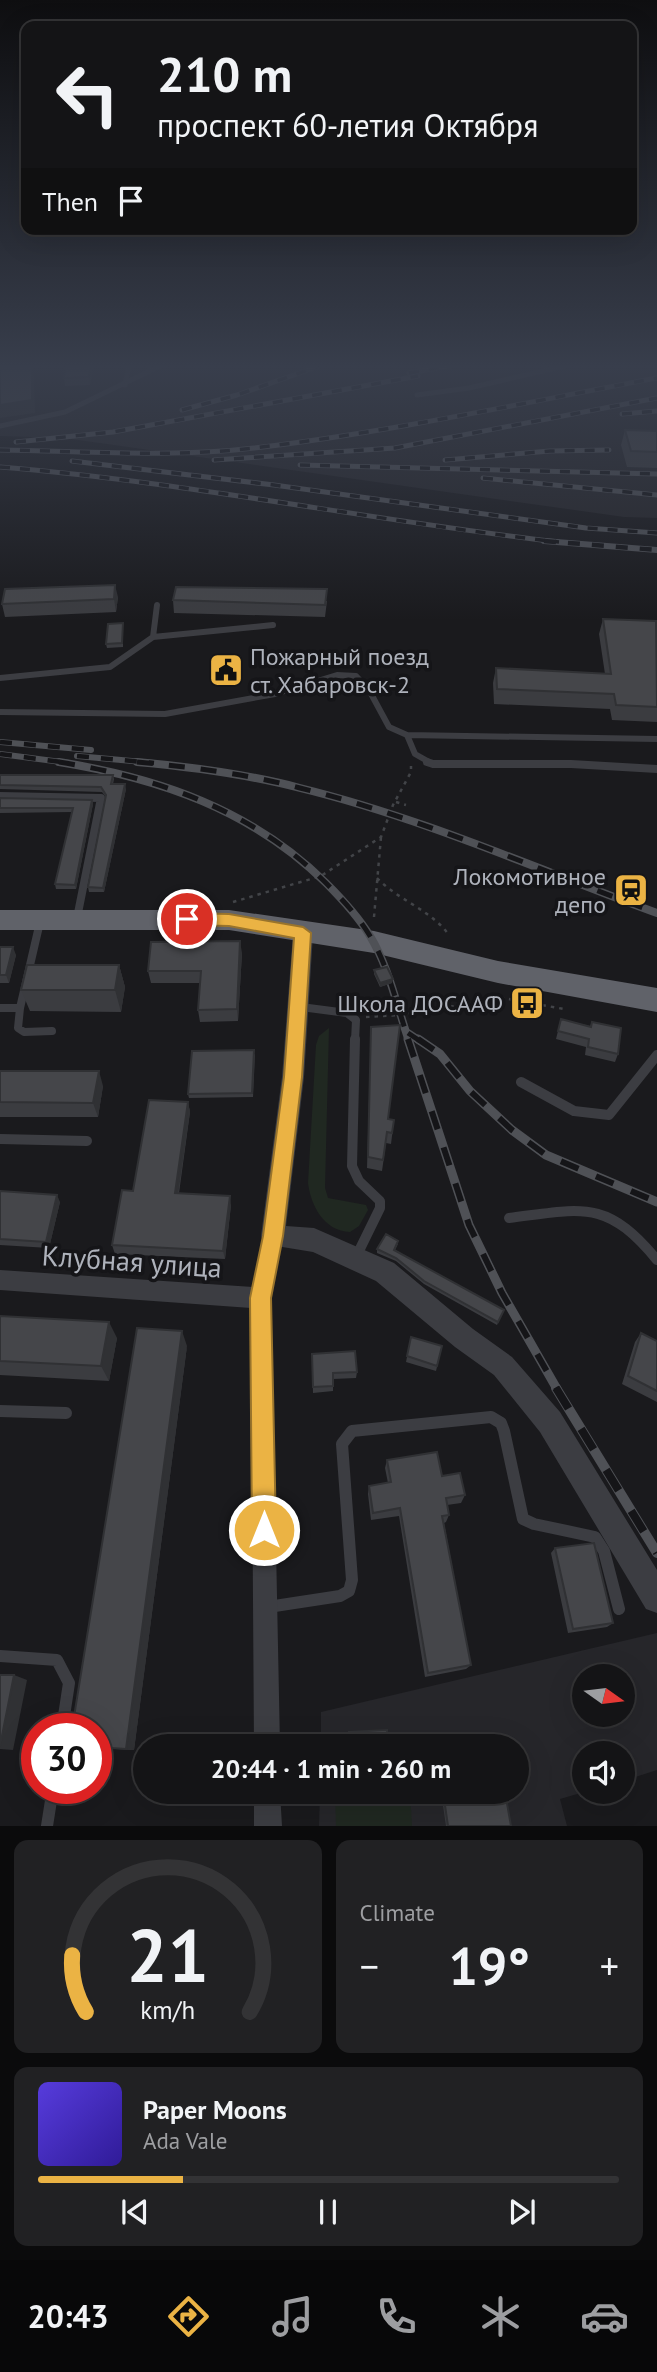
<!DOCTYPE html>
<html lang="en">
<head>
<meta charset="utf-8">
<style>
	:root { --surface:#141416; --page:#212123; --text:#f1f3f6; --muted:#9d9ea1; --line:#333335; --accent:#ebb344 }
	body { margin:0; font-family:"PT Sans",sans-serif; background:var(--page); color:var(--text); height:100vh; display:flex; flex-direction:column; font-size:26px; white-space:nowrap }
	* { box-sizing:border-box; margin:0 }
	p { font-size:23px; color:var(--muted) }
	.icon { flex:none; width:38px; height:38px; fill:none; stroke:currentColor; stroke-width:2; stroke-linecap:round; stroke-linejoin:round }
	.map { position:relative; height:1826px; overflow:hidden }
	.panel { display:flex; flex-direction:column; gap:14px; padding:14px; background:#0b0b0c; flex:1 }
	.panel>* { flex:none }
	.top-card { position:absolute; left:21px; top:21px; width:616px; height:214px; border-radius:14px; box-shadow:0 7px 28px #0002,0 0 0 2px var(--line); background:#141416; color:var(--text); overflow:hidden }
	.needle { width:46px; rotate:104deg }
	.controls { position:absolute; left:572px; top:1664px; display:grid; gap:14px }
	.controls a { display:grid; place-items:center; width:63px; height:63px; border-radius:50%; background:var(--surface); box-shadow:0 7px 28px #0002,0 0 0 2px var(--line); font-size:35px }
	.speed { position:absolute; left:21px; top:1713px; display:flex; gap:14px; font-size:35px; font-weight:700; text-align:center }
	.speed>* { display:grid; place-content:center; width:91px; height:91px; border-radius:50%; background:var(--surface); box-shadow:0 7px 28px #0002,0 0 0 2px var(--line); line-height:1 }
	.speed .limit { border:10px solid #d22; background:#fff; color:#111 }
	.pin { position:absolute; display:grid; place-items:center; width:60px; height:60px; color:#fff; margin:-30px; border:4px solid #fff; border-radius:50%; box-shadow:0 2px 7px #0007 }
	.me { position:absolute; width:77px; margin:-38px; rotate:0deg; stroke-linejoin:round; filter:drop-shadow(0 0 5px #0008) }
	.turn { display:flex; align-items:center; gap:24px; height:147px; padding:0 21px; font-size:32px }
	.turn .icon { width:91px; height:91px; stroke-width:2.5 }
	.turn b { display:block; font-size:49px; line-height:60px }
	.then { display:flex; align-items:center; height:66px; padding:0 21px; background:#0003; gap:14px; font-size:26px }
	.big { font-size:52px; font-weight:600; line-height:1.1 }
	.panel .tile { flex:1; display:flex; flex-direction:column; justify-content:center; gap:10px; min-width:0; padding:0 24px; border-radius:14px; background:var(--page) }
	.panel .dial { align-items:center; gap:0 }
	.dial svg { height:182px; overflow:visible; fill:none; stroke:var(--line); stroke-width:7; stroke-linecap:round; text-anchor:middle }
	.dial text { fill:var(--text); stroke:none }
	.song { display:flex; align-items:center; gap:21px }
	.cover { width:84px; height:84px; border-radius:10px; background:linear-gradient(135deg,hsl(250 70% 55%),hsl(250 70% 35%)) }
	.played { height:7px; border-radius:4px; background:linear-gradient(90deg,var(--accent) 25%,var(--line) 25%) }
	.keys { display:flex; justify-content:space-around; direction:ltr }
	.heat { display:flex; justify-content:space-between; align-items:center; font-size:38px; direction:ltr }
	.panel .tiles { flex:1; display:grid; gap:14px; grid-template-columns:1fr 1fr }
	.tile:last-child { grid-column:span 2 }
	.trip { position:absolute; left:133px; top:1734px; width:396px; height:70px; border-radius:35px; background:var(--surface); box-shadow:0 7px 28px #0002,0 0 0 2px var(--line); font-weight:600; line-height:70px; text-align:center }
	.tab-bar { display:flex; height:112px; justify-content:space-around; align-items:center; background:#080809; color:var(--muted) }
	.tab-bar .icon { width:49px; height:49px }
	.tab-bar .on { color:var(--accent) }
	.tab-bar b { font-size:32px; color:var(--text) }
	.map>svg:first-child { display:block }
</style>
</head>
<body>
<div class="map">
<svg width="657" height="1826" viewBox="0 0 657 1826">
	<rect width="100%" height="100%" fill="#1a1a1d"/>
	<!-- built -->
	<path fill="#26262a" fill-rule="evenodd" d="M0 365H657V518L624 517 64 438 0 436Z
		M657 1633V1770L623 1781V1754H584V1792L560 1799 567 1826H319L320 1792H516V1746H321V1712ZM584 1676H623V1715H584Z"/>
	<!-- green -->
	<path fill="#202821" d="M329 1028 325 1188 328 1198 366 1205 368 1210 359 1226 350 1232C324 1231 311 1206 308 1183L316 1045 319 1036Z
		M335 1792H410L412 1826H336Z"/>
	<g fill="none" stroke-linecap="round" stroke-linejoin="round">
		<!-- path -->
		<path stroke="#424448" stroke-width="2.5" stroke-dasharray="3.5 5" stroke-linecap="butt" d="M396 802 406 805
			M377 878C399 901 430 909 449 935
			M233 902 321 876 381 837 393 805 411 772V766
			M374 917 381 837
			M366 1017 400 1015 503 998 564 1009"/>
		<!-- service-far4 -->
		<path stroke="#3c3d42" stroke-width="5" d="M125 385 129 365
			M417 395 469 388 569 365
			M0 426 65 412 162 365"/>
		<!-- service-far3 -->
		<path stroke="#3c3d42" stroke-width="6" d="M153 637 157 605
			M0 678 110 667 153 637 273 625
			M0 712 165 714 275 694 337 675 356 676 369 690 389 727 407 735 657 739
			M407 735 415 754 431 763"/>
		<!-- service-far2 -->
		<path stroke="#3c3d42" stroke-width="8" d="M427 762 433 764H571L657 769
			M0 796 101 798 77 918
			M301 1007 347 1013 356 1020 355 1041
			M0 1008H20L40 922
			M20 1008 18 1028 24 1032 52 1031"/>
		<!-- service-far1 -->
		<path stroke="#3c3d42" stroke-width="10" d="M355 1039 352 1166 359 1181 380 1201V1208L356 1257
			M521 1082 574 1111 609 1115 657 1055
			M0 1139 87 1141
			M509 1218C582 1209 606 1198 657 1260"/>
		<!-- service -->
		<path stroke="#3c3d42" stroke-width="12" d="M0 1411 66 1413
			M268 1607 340 1596 349 1591 352 1580 342 1444 352 1431 491 1417 501 1423 504 1431 523 1519 534 1524 595 1537 604 1551 619 1609
			M0 1656 57 1660 69 1683 62 1729
			M47 1826 53 1788"/>
		<!-- minor -->
		<path fill="#3c3d42" fill-rule="evenodd" d="M273 1226 280 1229 283 1236 271 1298 280 1746H254L251 1308 0 1290V1270L253 1287 263 1236 266 1229Z
			M254 1792H280L282 1826H254Z"/>
		<!-- tertiary -->
		<path fill="#3c3d42" fill-rule="evenodd" d="M303 926 310 929 313 934 304 1077 286 1226 314 1228 394 1263 473 1329 512 1357 560 1412 657 1570V1613L646 1609 540 1432 494 1375 455 1347 376 1281 313 1252 264 1244 261 1236 282 1077 293 934 296 929Z"/>
		<!-- trunk -->
		<path fill="#606269" fill-rule="evenodd" d="M0 910H229L374 931 498 961 657 988V1012L498 983 374 953 229 930H0Z"/>
		<!-- rail-far4 casing -->
		<g stroke="#4f5156" stroke-width="5">
			<path id="rail-far4" d="M409 373 454 365
				M182 410 237 395 322 365
				M622 414 657 411
				M16 442 113 432 418 376
				M0 450C84 451 170 458 254 448 390 432 523 403 657 378
				M214 460 395 448 657 398
				M445 460 550 451 609 450
				M72 461 274 485 586 528 657 533
				M300 465 657 474
				M0 467C188 482 372 521 559 542
				M483 478 657 495"/>
		</g>
		<!-- rail-far3 casing -->
		<g stroke="#4f5156" stroke-width="6">
			<path id="rail-far3" d="M544 541 657 550
				M0 742 91 750
				M0 754 69 763
				M77 756 154 763"/>
		</g>
		<!-- rail-far2 casing -->
		<g stroke="#4f5156" stroke-width="8">
			<path id="rail-far2" d="M59 762C159 778 252 810 326 883 342 899 358 916 370 936 389 967 397 1007 409 1041
				M137 762C192 767 247 774 300 788 423 818 539 870 657 913
				M408 1033 420 1041"/>
		</g>
		<!-- rail-far1 casing -->
		<g stroke="#4f5156" stroke-width="9">
			<path id="rail-far1" d="M408 1039 469 1225 502 1293 557 1389
				M418 1039 440 1054 470 1091 512 1130 546 1155 657 1202"/>
		</g>
		<!-- rail casing -->
		<g stroke="#4f5156" stroke-width="10">
			<path id="rail" d="M556 1388 657 1553"/>
		</g>
		<!-- rail-far4 -->
		<use href="#rail-far4" stroke="#151518" stroke-width="3.5" stroke-dasharray="10" stroke-linecap="butt"/>
		<!-- rail-far3 -->
		<use href="#rail-far3" stroke="#151518" stroke-width="4.5" stroke-dasharray="12" stroke-linecap="butt"/>
		<!-- rail-far2 -->
		<use href="#rail-far2" stroke="#151518" stroke-width="5" stroke-dasharray="16" stroke-linecap="butt"/>
		<!-- rail-far1 -->
		<use href="#rail-far1" stroke="#151518" stroke-width="6" stroke-dasharray="19" stroke-linecap="butt"/>
		<!-- rail -->
		<use href="#rail" stroke="#151518" stroke-width="8" stroke-dasharray="24" stroke-linecap="butt"/>
	</g>
	<!-- wall -->
	<path fill="#3b3c40" d="M94 365 90 385 65 386 64 378Z
		M625 430 657 431V468L627 467 621 445Z
		M118 597 116 612 5 617 2 604Z
		M173 600 327 601 325 617 174 613Z
		M603 619 657 625V722L612 720 610 709 494 704 493 683 496 668 605 674 599 634Z
		M123 623V647L107 648 106 644Z
		M0 775H113L114 779 113 784 126 789 104 892H89L88 887 106 797 102 792 0 789Z
		M0 798 92 800 93 804 76 889H56L55 884 72 812 0 813Z
		M0 947 16 955 9 983H0Z
		M242 953 238 1021 200 1022 198 1010 200 983H151L148 971Z
		M119 965 125 987 121 1012 30 1011 21 990Z
		M374 970 392 983 380 987 374 974Z
		M561 1019 590 1026 592 1022 618 1054 615 1062 585 1055 586 1047 556 1039Z
		M371 1027 389 1119 394 1120 391 1144 386 1143 382 1171 367 1168Z
		M255 1054 253 1097 189 1098 188 1094Z
		M0 1071 103 1086 98 1117H0Z
		M188 1102 190 1112 179 1193 231 1205 225 1259 115 1254 112 1245 133 1191Z
		M0 1191 60 1202 49 1248 0 1245Z
		M398 1244 395 1250 504 1310 497 1325 424 1284 396 1261 377 1253V1249Z
		M0 1316 117 1338 109 1381 0 1375Z
		M641 1333 657 1341V1402L622 1384 635 1342Z
		M411 1337 442 1346 436 1371 406 1362Z
		M187 1346 134 1750 96 1748V1729Z
		M312 1354 357 1372 356 1378 333 1379V1391L313 1393Z
		M387 1460 442 1476 465 1495 461 1503 447 1505 449 1515 446 1522 444 1523 471 1665 466 1669 425 1677 399 1516 371 1520 368 1494 369 1486 388 1483 385 1468Z
		M555 1548 613 1623 607 1627 568 1633 551 1553Z
		M441 1792H505L511 1826H446Z"/>
	<!-- shaded-wall -->
	<path fill="#303134" d="M32 365 34 375 35 413 0 418V405Z
		M91 365H94L90 385 89 377Z
		M115 585 118 597 116 612 114 599Z
		M125 784 126 789 104 892 103 888Z
		M92 800 93 804 76 889 75 885Z
		M240 941 242 953 238 1021 237 1009Z
		M13 947 16 955 9 983 6 975Z
		M119 965 125 987 121 1012 115 990Z
		M393 979 392 983 380 987V983Z
		M99 1071 103 1086 98 1117 93 1103Z
		M188 1102 190 1112 177 1202 175 1193Z
		M57 1195 60 1202 49 1248 46 1242Z
		M230 1196 231 1205 225 1259 223 1251Z
		M109 1322 117 1338 109 1381 101 1366Z
		M182 1331 187 1346 134 1750 126 1749Z
		M14 1675 27 1680 13 1750 0 1749V1746Z"/>
	<!-- building -->
	<path fill="#45464a" stroke="#303134" stroke-width="2" d="M0 365H32V400L0 405Z
		M67 365H91L89 377 64 378 65 368Z
		M625 430 657 431V452L631 451Z
		M115 585 114 599 2 604 5 589Z
		M176 587 327 589 325 605 173 600Z
		M603 619 656 621 657 707 616 705 614 694 497 689 496 668 611 674Z
		M123 623 122 643 106 644 108 624Z
		M0 775H113L111 784H125L103 888 88 887 106 795 101 787 0 785Z
		M0 798 92 800 75 885 55 884 73 808H0Z
		M240 941 237 1009 198 1010 201 971H148L151 942Z
		M0 947H13L6 975H0Z
		M27 965H119L115 990H21Z
		M387 967 393 979 380 983 374 970Z
		M561 1019 591 1027 592 1022 621 1028 618 1054 588 1047 589 1039 558 1031Z
		M400 1025 388 1119 394 1120 392 1133 387 1132 383 1160 368 1157 371 1027Z
		M254 1050 252 1093 188 1094 192 1051Z
		M0 1071H99L93 1103 0 1102Z
		M149 1100 188 1102 175 1193 230 1196 223 1251 112 1245 122 1190 133 1191Z
		M0 1191 57 1195 46 1242 0 1239Z
		M386 1234 398 1241 394 1250 504 1310 498 1322 424 1281 396 1258 377 1249Z
		M0 1316 109 1322 101 1366 0 1361Z
		M137 1328 182 1331 126 1749 96 1747V1729H72Z
		M641 1333 657 1341V1391L628 1376Z
		M411 1337 442 1346 437 1366 407 1356Z
		M355 1351 357 1372 333 1373V1386L313 1387 312 1354Z
		M437 1452 442 1476 460 1473 465 1495 446 1498 449 1515 442 1516 471 1665 428 1673 400 1508 373 1513 369 1486 391 1482 387 1460Z
		M594 1543 613 1623 573 1629 555 1548Z
		M0 1675H14L0 1746Z
		M387 1730 388 1746H349V1732Z
		M443 1792H505L511 1826H448Z"/>
	<!-- sky -->
	<linearGradient id="sky" x2="0" y2="1"><stop stop-color="#0e0e10"/><stop offset="0.59" stop-color="#383e4c"/><stop offset="1" stop-color="#383e4c" stop-opacity="0"/></linearGradient>
	<rect width="657" height="621" fill="url(#sky)"/>
	<!-- route -->
	<path fill="#ebb344" stroke="#99742c" stroke-width="2" d="M187 913 229 914 303 927 311 933 302 1077 283 1236 271 1298 276 1530 272 1538 264 1542 255 1538 252 1530 250 1298 263 1236 284 1077 294 938 229 926 187 925 179 919Z"/>
	<!-- icons -->
	<defs>
		<g id="civic-square" transform="scale(1.75)"><rect x="-9" y="-9" width="18" height="18" rx="4" fill="#ebb344" stroke="#151518"/><path d="M-.6-6.5H3V-4.5H.6V-3L4-1V1h2V6H-6V1h2V-1L-.6-3ZM-1.2 2.5V6h2.4V2.5Z" fill="#111"/></g>
		<g id="station-square" transform="scale(1.75)"><rect x="-9" y="-9" width="18" height="18" rx="4" fill="#ebb344" stroke="#151518"/><path d="M-3-6H3Q5-6 5-4V2Q5 4 3 4L4.5 6H3L1.5 4h-3L-3 6H-4.5L-3 4Q-5 4-5 2V-4Q-5-6-3-6ZM-3.5-4v3h7v-3ZM-3.5 1v1.5H-2V1ZM2 1v1.5H3.5V1Z" fill="#111"/></g>
		<g id="bus-square" transform="scale(1.75)"><rect x="-9" y="-9" width="18" height="18" rx="4" fill="#ebb344" stroke="#151518"/><path d="M-5-6H5V4H4V6H2V4H-2V6H-4V4H-5ZM-3.5-4V0h7V-4ZM-3.5 1.2v1.5H-2V1.2ZM2 1.2v1.5H3.5V1.2Z" fill="#111"/></g>
	</defs>
	<g fill-rule="evenodd">
		<use href="#civic-square" x="226" y="670"/>
		<use href="#station-square" x="631" y="890"/>
		<use href="#bus-square" x="527" y="1003"/>
	</g>
	<g text-anchor="middle" dominant-baseline="central" stroke-width="7" stroke-linejoin="round" paint-order="stroke">
		<!-- poi labels -->
		<g font-size="24" fill="#aeb2bb" stroke="#151518" text-anchor="end">
			<text x="250" y="656" text-anchor="start">Пожарный поезд<tspan x="250" dy="28">ст. Хабаровск-2</tspan></text>
			<text x="606" y="876">Локомотивное<tspan x="606" dy="28">депо</tspan></text>
			<text x="503" y="1003">Школа ДОСААФ</text>
		</g>
		<!-- near-street labels -->
		<g font-size="28" fill="#aeb2bb" stroke="#151518">
			<text transform="translate(132 1261) rotate(4)">Клубная улица</text>
		</g>
	</g>
</svg>
<div class="controls">
<a><svg class="needle" viewBox="-14 -14 28 28"><path d="M0-13l5 13h-10z" fill="#e53935"/><path d="M0 13l5-13h-10z" fill="#9d9ea1"/></svg></a>
<a><svg class="icon" aria-label="sound" viewBox="0 0 24 24"><path d="M4 9h4l5-4v14l-5-4H4zM17 9q2 3 0 6"/></svg></a>
</div>
<div class="speed"><div class="limit">30</div></div>
<div class="pin" style="left:187px;top:919px;background:#d93025"><svg class="icon" aria-label="arrive" viewBox="0 0 24 24"><path d="M6 21V4h12l-3 4 3 4H6"/></svg></div>
<svg class="me" style="left:264px;top:1530px" viewBox="-20 -20 40 40"><circle r="17" fill="#ebb344" stroke="#fff" stroke-width="3"/><path d="M0-11L8 9 0 5-8 9z" fill="#fff"/></svg>
<div class="trip">20:44 · 1 min · 260 m</div>
<div class="top-card">
<div class="turn"><svg class="icon" aria-label="left" viewBox="0 0 24 24"><path d="M17 20v-9H6M10 6l-5 5 5 5"/></svg><div><b>210 m</b>проспект 60-летия Октября</div></div>
<div class="then">Then<svg class="icon" aria-label="arrive" viewBox="0 0 24 24"><path d="M6 21V4h12l-3 4 3 4H6"/></svg></div>
</div>
</div>
<section class="panel">
<div class="tiles">
<div class="tile dial"><svg viewBox="0 0 100 80">
<path d="M14 69A42 42 0 1 1 86 69"/>
<path d="M14 69A42 42 0 0 1 8 44" stroke="#ebb344"/>
<text x="50" y="56" font-size="32" font-weight="700">21</text>
<text x="50" y="72" font-size="11">km/h</text>
</svg></div>
<div class="tile"><p>Climate</p>
<div class="heat"><a>−</a><b class="big">19°</b><a>+</a></div>
</div>
<div class="tile">
<div class="song"><i class="cover"></i><div><b>Paper Moons</b><p>Ada Vale</p></div></div>
<div class="played"></div>
<div class="keys"><svg class="icon" aria-label="previous" viewBox="0 0 24 24"><path d="M18 5L8 12l10 7zM5 5v14"/></svg><svg class="icon" aria-label="pause" viewBox="0 0 24 24"><path d="M8 5v14M16 5v14"/></svg><svg class="icon" aria-label="next" viewBox="0 0 24 24"><path d="M6 5l10 7-10 7zM19 5v14"/></svg></div>
</div>
</div>
</section>
<nav class="tab-bar">
<b>20:43</b>
<svg class="icon on" aria-label="directions" viewBox="0 0 24 24"><path d="M12 3l9 9-9 9-9-9zM9 14v-3h6M13 9l2 2-2 2"/></svg>
<svg class="icon" aria-label="music" viewBox="0 0 24 24"><path d="M9 18V5l10-2v13"/><circle cx="6" cy="18" r="3"/><circle cx="16" cy="16" r="3"/></svg>
<svg class="icon" aria-label="phone" viewBox="0 0 24 24"><path d="M5 4h4l2 5-3 2q2 4 5 5l2-3 5 2v4C11 20 4 13 5 4z"/></svg>
<svg class="icon" aria-label="climate" viewBox="0 0 24 24"><path d="M12 3v18M4 7l16 10M4 17L20 7"/></svg>
<svg class="icon" aria-label="car" viewBox="0 0 24 24"><path d="M5 17H2v-5l4-1 3-4h7l3 4 3 1v5h-3M9 17h6M6 11h13"/><circle cx="7" cy="17" r="2"/><circle cx="17" cy="17" r="2"/></svg>
</nav>
</body>
</html>
